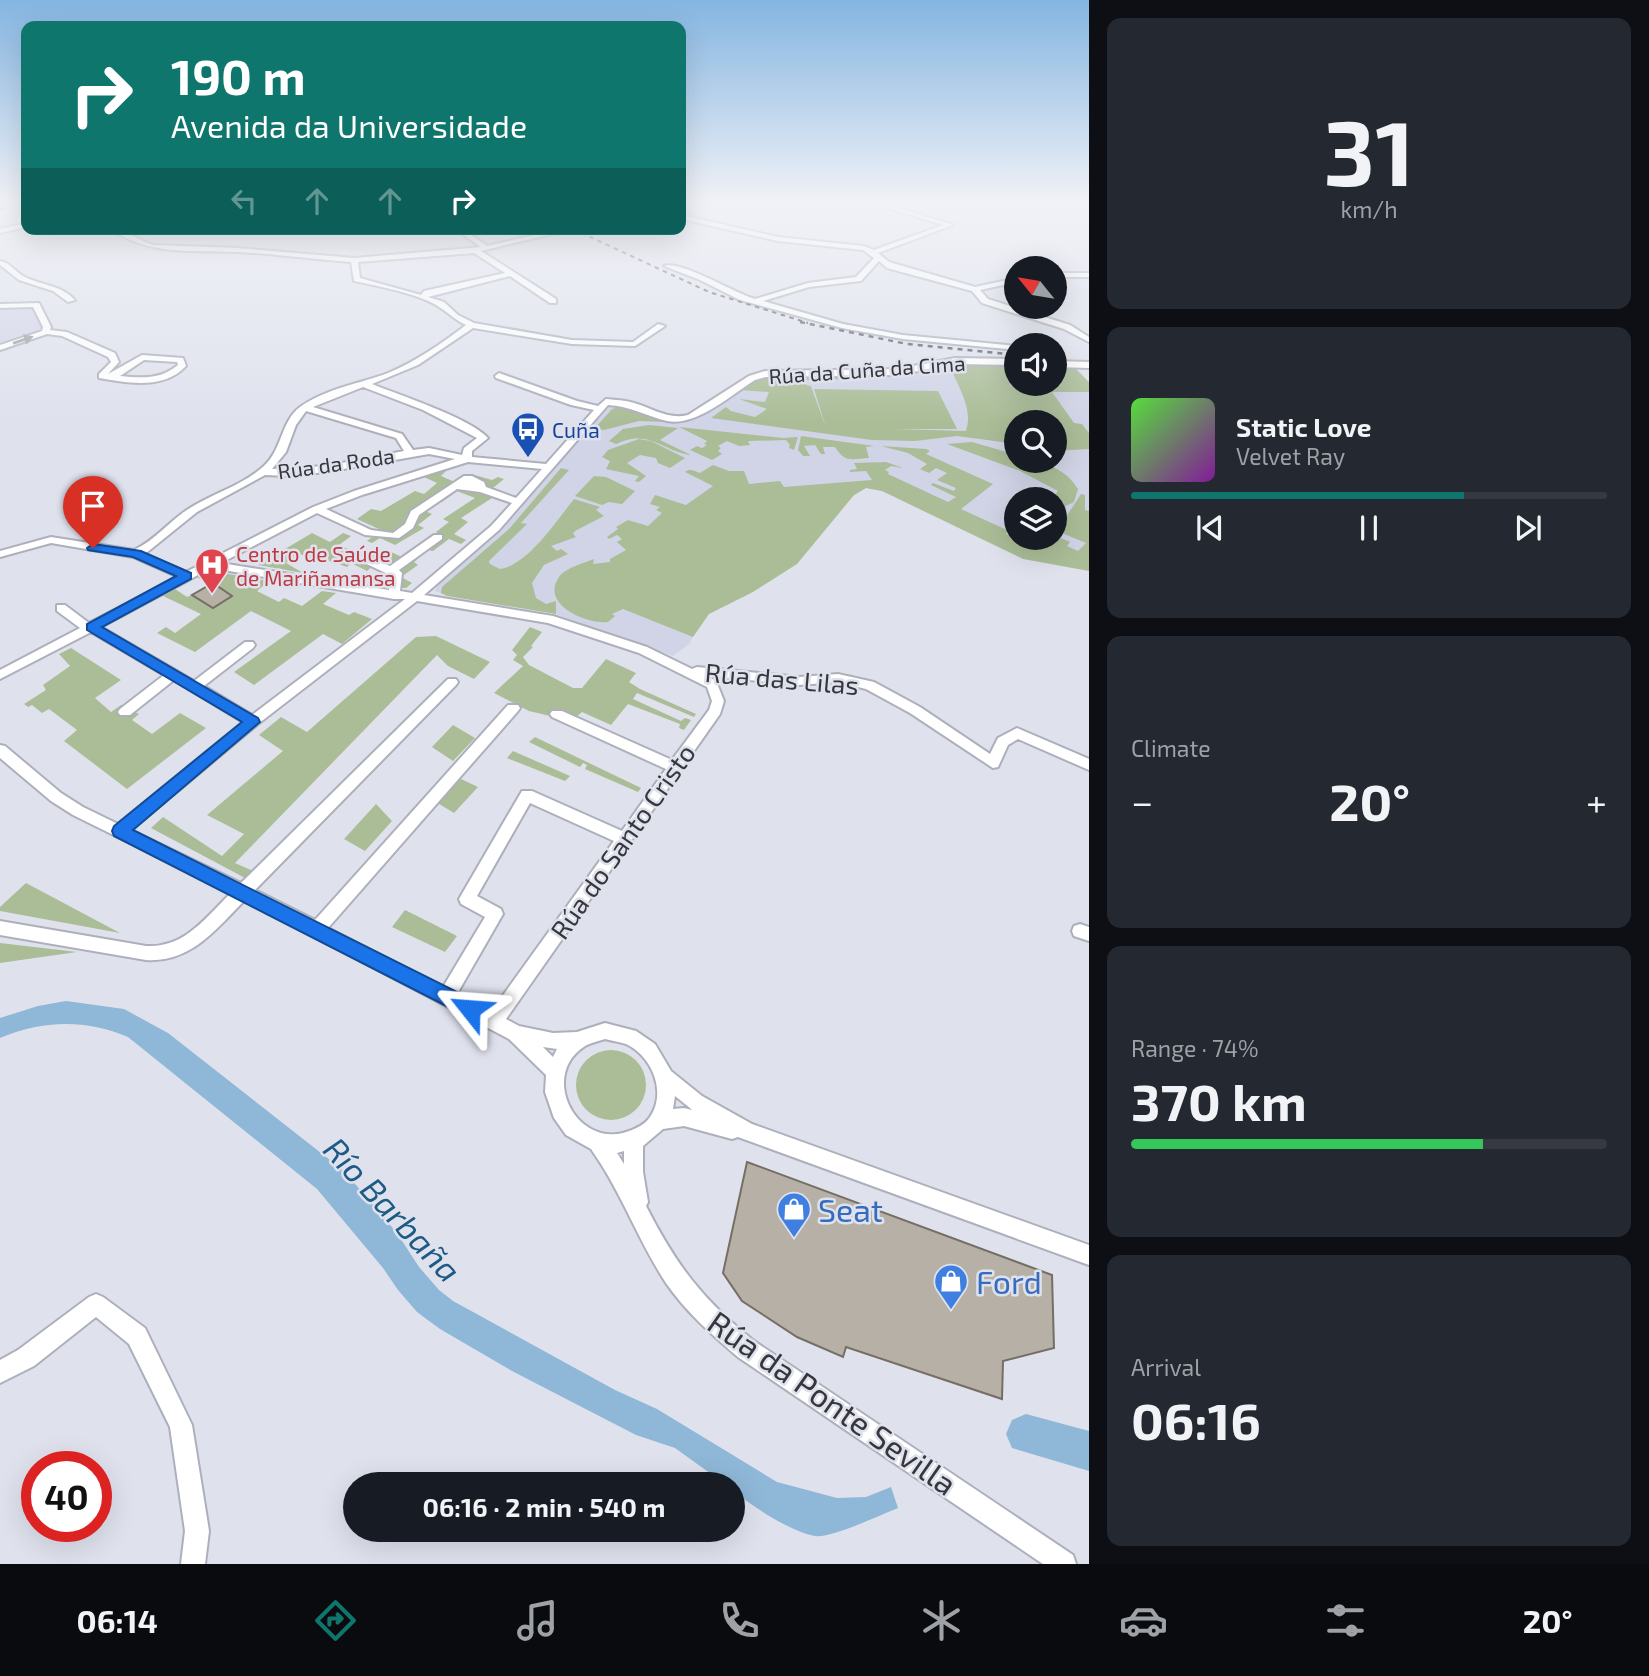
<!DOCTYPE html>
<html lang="en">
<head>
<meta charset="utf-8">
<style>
	:root { --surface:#171b24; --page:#242831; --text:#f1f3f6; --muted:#9ea1a6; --line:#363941; --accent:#0f766e }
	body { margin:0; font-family:"Exo 2",sans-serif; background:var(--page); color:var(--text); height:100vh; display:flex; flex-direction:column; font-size:26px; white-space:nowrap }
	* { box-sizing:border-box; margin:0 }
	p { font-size:23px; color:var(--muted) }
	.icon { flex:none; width:38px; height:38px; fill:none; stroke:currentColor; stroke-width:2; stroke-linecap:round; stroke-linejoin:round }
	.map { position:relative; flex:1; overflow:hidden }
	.side { display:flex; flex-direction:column; gap:18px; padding:18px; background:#0d0f14; width:560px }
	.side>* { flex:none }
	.hud { position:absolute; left:21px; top:21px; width:665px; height:214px; border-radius:14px; box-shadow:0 7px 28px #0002; background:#0f766e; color:#fff; overflow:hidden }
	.needle { width:46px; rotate:300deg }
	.fabs { position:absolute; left:1004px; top:256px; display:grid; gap:14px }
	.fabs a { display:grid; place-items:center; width:63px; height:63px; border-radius:50%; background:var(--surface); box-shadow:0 7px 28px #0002; font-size:35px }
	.speed { position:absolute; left:21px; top:1451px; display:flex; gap:14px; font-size:35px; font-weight:700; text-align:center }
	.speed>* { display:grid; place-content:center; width:91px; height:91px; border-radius:50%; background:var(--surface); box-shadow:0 7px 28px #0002; line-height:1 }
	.speed .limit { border:10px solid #d22; background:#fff; color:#111 }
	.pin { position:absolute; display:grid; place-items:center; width:60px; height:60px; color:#fff; margin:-72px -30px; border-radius:50% 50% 50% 0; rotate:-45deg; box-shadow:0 0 7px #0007 }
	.pin .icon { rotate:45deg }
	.me { position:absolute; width:77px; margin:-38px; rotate:298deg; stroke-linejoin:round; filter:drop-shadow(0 0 5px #0008) }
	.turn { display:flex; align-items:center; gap:24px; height:147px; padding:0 35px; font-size:32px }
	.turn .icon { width:91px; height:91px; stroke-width:2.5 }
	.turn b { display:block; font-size:49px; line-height:60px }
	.lanes { display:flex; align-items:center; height:66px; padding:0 35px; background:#0003; justify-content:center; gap:35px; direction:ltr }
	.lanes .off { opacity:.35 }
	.big { font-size:52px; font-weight:700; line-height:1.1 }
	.side .card { flex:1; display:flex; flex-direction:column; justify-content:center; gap:10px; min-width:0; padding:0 24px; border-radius:14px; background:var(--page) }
	.side .dial { align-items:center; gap:0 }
	.dial b { font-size:91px; line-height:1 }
	.song { display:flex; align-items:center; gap:21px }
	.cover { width:84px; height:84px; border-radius:10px; background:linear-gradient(135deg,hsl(110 70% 55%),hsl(290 70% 35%)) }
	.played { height:7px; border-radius:4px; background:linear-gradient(90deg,var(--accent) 70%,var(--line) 70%) }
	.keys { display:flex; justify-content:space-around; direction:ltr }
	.heat { display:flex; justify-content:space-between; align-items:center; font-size:38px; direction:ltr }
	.charge { height:10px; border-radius:5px; background:linear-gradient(90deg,#34c759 74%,var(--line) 0) }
	.trip { position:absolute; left:343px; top:1472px; width:402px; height:70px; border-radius:35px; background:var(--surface); box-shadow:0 7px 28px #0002; font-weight:700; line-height:70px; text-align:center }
	.menu { display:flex; height:112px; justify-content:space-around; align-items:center; background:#090b0e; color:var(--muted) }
	.menu .icon { width:49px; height:49px }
	.menu .on { color:var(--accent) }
	.menu b { font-size:32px; color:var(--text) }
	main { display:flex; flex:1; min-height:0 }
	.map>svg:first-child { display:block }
</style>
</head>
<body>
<main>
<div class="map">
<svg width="1089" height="1564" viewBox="0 0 1089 1564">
	<rect width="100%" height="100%" fill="#dfe2ed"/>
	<!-- built -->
	<path fill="#d0d4e6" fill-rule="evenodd" d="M27 302 40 304 53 334 0 350V305Z
		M994 362 1017 383H1055V366L1075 367 1089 383V570L882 491 866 488 854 495 809 549 707 611 689 644 673 656 553 613 445 595 435 591 438 583 514 516 607 407 627 405 670 422H683L697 417 755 378ZM1017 422H1055V460H1017ZM1017 499H1055V537H1017Z"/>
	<!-- green -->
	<path fill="#aabd97" d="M994 362 1017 364V383H1055V366L1075 368 1089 382V392H1052L1074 423 1082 424 1089 433V449L1055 451V422H1017V444L957 436 915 441 872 440 711 418 726 407 731 411 755 417 767 409 739 399 765 402 769 392 740 390 755 378 847 374H852L853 379 805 380 806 385 811 386 826 428 814 389 938 391 957 429H894L966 431C973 410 960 390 952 371L899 374 942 364Z
		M622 406 668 422 639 421 604 430 594 429 612 409Z
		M649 425 678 428 660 440 691 455C662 451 649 428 616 444L609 441 623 429Z
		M679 427 783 438 798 437 794 450 789 448 790 445 786 440 748 441 750 445 739 446 727 441 718 446 721 448 718 451 722 454 712 460 690 450 697 446 702 448 707 445 704 444 707 441Z
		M801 436 874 446 866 447 869 458C851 459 845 463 835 447H823L825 454H821L815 445 804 446 810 456H803L798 450Z
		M639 439 651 441 685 458 670 468 658 463 656 458 640 455 627 463 646 476 639 482 635 481 639 476 606 469 610 461 602 457 608 450Z
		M972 442 1017 455V460C1040 460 1066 468 1078 489L1074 502 1060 509 1055 507V499H1051L1058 491 1020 471 947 444Z
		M881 446 926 449 930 451 926 454 993 484 961 509 1009 531 1006 534 1035 541C1045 532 1059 537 1070 542L1067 546 1078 551 1086 543 1057 531 1081 494 1085 495V510L1089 511V571L1023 559 882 491 866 488 854 495 797 564 753 592 709 614 693 637 623 609 612 614 615 616 608 622C590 625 539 606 559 577 565 568 584 563 594 559L593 564 610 562V559L626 550 617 542 622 539 617 535 609 539 607 537 618 529 616 527 628 520 648 526 662 513 656 510 660 507 650 504 655 495 686 505 713 486 685 472C690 468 694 471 700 473L713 465 729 471H744L749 484 780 481 784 487 872 480 866 471 850 472V470L857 469 854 463 886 462 903 468 891 466 885 470 889 472 888 474 948 502 956 497 931 485 933 483 954 491 956 488 937 480 947 473 936 468 929 473 920 469 927 464 908 453Z
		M449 468 441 476 457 483 471 474 492 480 498 477 504 479 493 488 509 495 503 502 492 498 461 518 468 522 454 534 466 540 461 544 449 539 433 551 428 550 414 562 418 565 401 577 412 583 406 588 385 587 393 578 373 566 367 571 351 563 347 567 327 560 322 564 298 553 286 563 303 573 258 565 312 533 330 542 343 533 351 536 339 545 358 553 366 549 383 557 391 552 404 558 441 536 436 532 449 522 443 519 475 498 457 491 442 502 438 501 425 511 432 514 418 525 424 528 395 545 380 538 372 543 367 541 381 530 357 519 371 509 381 511 415 491 424 494 437 483 424 477Z
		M561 468 569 470 521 523 527 524 489 561 490 564 500 569C528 565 557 520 574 499L600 507 596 510 604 516 575 531 573 534 576 537 551 546 557 551 561 549 568 554 544 565 532 583 536 598 546 604 556 601V614L447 596 441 593 442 587 509 529Z
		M594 476 606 477 635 491 622 504 609 502 602 505 575 496Z
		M211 571 269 581 257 591 279 602 284 598 302 606 322 591 336 593 323 604 349 615 354 612 372 619 342 644 323 634 254 685 234 672 291 631 251 611 195 652 157 633 166 627 175 633 201 614 163 596 175 589 187 597 192 595 213 608 231 596 210 581 206 583 197 577Z
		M530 627 542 632 531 646 533 647 523 657 529 665 573 688H582L606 659 636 673 629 682 640 689 696 714 694 717 637 693 633 699 681 721 685 718 691 720 684 730 679 728 680 724 628 704 611 725 582 712 574 719 556 710 550 716 529 711 494 693 523 666 513 660 517 655 512 650Z
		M436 636 490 662 474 679 448 666 437 655 235 863 253 871 247 879 151 828 163 817 222 856 244 834 207 815 283 751 259 735 281 717 307 732 416 637Z
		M71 648 121 680 95 698 111 712 121 705 139 714 132 720 152 734 180 713 206 728 127 789 64 741 77 730 49 709 42 713 32 705 28 707 24 704 46 690 43 685 70 666 59 654Z
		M453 725 475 738 453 761 432 747Z
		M535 737 641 788 638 792 585 769 587 765 583 763 580 767 529 742Z
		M513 751 570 776 565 781 507 758Z
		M459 778 478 787 454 813 436 802Z
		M376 804 392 821 365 851 344 839Z
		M26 883 120 933 0 911V907Z
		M405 910 457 936 445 952 392 927Z
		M0 943 77 952 0 963Z
		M576 1085a35 35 0 1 1 70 0a35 35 0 1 1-70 0Z"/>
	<!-- water -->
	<path fill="#8fb7d7" d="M66 1001 124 1009 168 1033 344 1171 397 1233 419 1267 439 1290 453 1301 615 1390 657 1409 777 1482 837 1498 866 1497 891 1487 898 1508C882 1514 830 1539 815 1536 789 1531 754 1507 733 1491V1484H725L675 1448 636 1435 512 1371 440 1329 417 1312 398 1290 383 1268 317 1189 128 1037C86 1019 42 1020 0 1038V1018L38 1006Z"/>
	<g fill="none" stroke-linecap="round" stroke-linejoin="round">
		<!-- river -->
		<path fill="#8fb7d7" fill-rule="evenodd" d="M1026 1414 1089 1431V1471L1012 1448 1006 1434 1012 1420Z"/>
	</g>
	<!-- building -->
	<path fill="#b7b0a6" stroke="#746e65" stroke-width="2" d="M213 583 232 596 213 608 192 595Z
		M747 1162 1052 1275 1054 1348 1003 1361 1002 1399 846 1347 843 1357 797 1337 742 1301 723 1273Z"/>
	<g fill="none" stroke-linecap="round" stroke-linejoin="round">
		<!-- minor casing -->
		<g stroke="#adb0bb" stroke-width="4">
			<path id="minor" d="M700 203 681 208V204Z
				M872 203H883L953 225 878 253 889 262 975 287 1017 278V282L980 290 988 299 1070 325 1089 337V342L1064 329 982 303 972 291 887 268 879 261 861 281 809 287 763 301 843 324 903 335 1017 346V350L903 339 842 328 740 300 700 280 664 266C681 260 734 293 755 299L808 283 856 277 874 258 863 250 778 241 681 219V215L778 237 864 246 874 250 943 225Z
				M1079 203H1088V204L1085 206Z
				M26 223V227L0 233V229Z
				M111 229C126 229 139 241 154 245L238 248 354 258 481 247 455 229H463L487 246 560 229H573L481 251 556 299V303H550L510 276 428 297 444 302 458 315 474 323 572 340 633 342 658 324 665 326 635 346 572 344 473 328 418 365 372 384C399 395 470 418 488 438L472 451V457L546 464 594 410 571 405 496 378 495 376 499 373 577 401 598 406 606 399C616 400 625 400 634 403 652 408 668 420 688 415L749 376 765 371 897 369 955 358 1017 359V365L955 364 897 375 766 377 755 380C731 395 696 427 667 421 646 416 630 406 608 405L499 530 424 595 553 616 647 647 692 669 697 667 799 677 838 674 874 682 920 707 990 754 998 738 1017 728 1089 759V770L1018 739 1008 745 998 767 993 768 910 713 866 689 838 682 799 685 707 676 716 681 724 701 720 714 506 1019 519 1026 553 1033 577 1032 605 1023 636 1031 655 1044 671 1071 702 1096 752 1124 1089 1245V1265L738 1137 732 1139 684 1126 663 1129 643 1146V1172L648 1202 646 1206C676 1265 702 1299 754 1341L1073 1555 1076 1564H1043L738 1357C712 1335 686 1312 666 1283 641 1245 625 1202 601 1164L591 1149 566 1135 554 1118 545 1092 546 1075 509 1039 245 900C216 929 191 963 146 960L0 935V921L146 946C185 948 205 918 231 893L73 815 51 801 0 758V745L5 746 61 793 83 807 118 824 243 722 174 680 130 715H120L118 712 120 709 164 675 91 632 0 679V670L80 628 57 611V605H65L89 623 178 577 133 557 51 543 0 557V551L51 537 134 550C156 540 170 520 190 508 214 493 243 485 264 466 282 450 281 421 300 407 327 388 359 384 388 373 417 361 442 343 466 325 455 320 449 313 439 307 421 294 377 286 354 281L351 262C313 259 275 254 237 252 193 250 148 256 111 229ZM474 253 505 273 424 291 421 295 360 278 358 262ZM363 387 423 410 477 438 464 448 462 455 429 448 413 450 402 434 313 407ZM306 411 396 438 404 451 326 466 272 469 286 452 296 425ZM429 454 455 459 354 491 313 507 186 572 145 554 197 512 265 475 287 476 326 472ZM468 462 542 469 516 498 486 487 484 482 472 476H464L411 511 405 524 393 533 371 530 326 509 362 495ZM457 489 480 492 512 503 491 526 412 593 400 591 402 573 399 570 442 539V535H434L390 566 366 556H358V560L390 575 389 590 221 563 317 513 365 535 399 538 413 528 419 515ZM211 568 394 599H405L252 715 204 686 253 648 255 645 253 642H245L194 681 101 627ZM417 601 548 623 639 653 707 687 712 701 709 710 672 760 562 711H552L550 714 552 717 666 769 622 831 532 791H522L459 899 461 904 485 917 443 987 328 928 518 711 520 708 518 705H508L315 920 255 890 456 685 458 682 456 679H448L241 883 131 830 258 724ZM530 803 614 841 491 1012 457 994 503 914 501 909 477 896ZM605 1039C612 1041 620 1042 626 1044 652 1056 667 1092 650 1117 644 1126 633 1130 623 1133 574 1145 540 1074 585 1046 590 1043 599 1041 605 1039ZM543 1047 557 1049 553 1057ZM675 1096 690 1108 692 1110 684 1108 673 1109ZM624 1151V1164L617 1153Z
				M0 261C11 263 14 271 23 276 41 286 60 284 75 300L68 302 53 291 19 280 0 265Z
				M1055 273H1089V277H1055Z
				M39 303 51 327 50 330 67 332 115 353 119 362 108 374 142 355 183 358 186 366C164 390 128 383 99 378V374L111 362 108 357 62 336 47 334 0 350V345L42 331 43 327 33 307 0 308V304ZM144 360 177 362 178 365C160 380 141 378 120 376Z
				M1055 361 1089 362V368L1055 367Z
				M1080 924 1089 927V941L1074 936 1072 931 1074 926Z
				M96 1294 103 1297 145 1328 192 1425 209 1531 205 1564H181L185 1531 170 1427 129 1344 96 1317 34 1366 0 1383V1360L18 1350 89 1297Z"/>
		</g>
		<!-- minor -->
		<use href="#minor" fill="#fff" fill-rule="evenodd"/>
		<!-- rail-far1 -->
		<path stroke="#5a5b61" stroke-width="2" stroke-dasharray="4.5 4.5" stroke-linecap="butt" d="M0 209 24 203
			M573 229 709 292 808 323"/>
		<!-- rail -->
		<path stroke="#5a5b61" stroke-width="2.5" stroke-dasharray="5 5" stroke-linecap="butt" d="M800 322 907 344 1017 355"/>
	</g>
	<!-- one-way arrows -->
	<defs><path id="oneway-solid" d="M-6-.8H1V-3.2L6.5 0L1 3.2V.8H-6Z" transform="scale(1.75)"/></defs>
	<use fill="#9a9b9e" href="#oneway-solid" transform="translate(23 340) rotate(-19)"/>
	<!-- sky -->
	<linearGradient id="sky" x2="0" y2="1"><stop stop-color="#84b5e1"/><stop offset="0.48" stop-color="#f1f2f7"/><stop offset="1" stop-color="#f1f2f7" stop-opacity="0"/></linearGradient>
	<rect width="1089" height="422" fill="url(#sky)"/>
	<!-- route -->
	<path fill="#1a73e8" stroke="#114b97" stroke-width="2" d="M93 544 141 551 191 573V579L102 627 258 718 260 722 133 830 477 1002 480 1009 477 1015 470 1018 464 1015 114 836 112 831 114 826 242 722 87 630V624L176 576 133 557 88 550 87 548Z"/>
	<!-- icons -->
	<defs>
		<g id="bus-pin" transform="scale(1.75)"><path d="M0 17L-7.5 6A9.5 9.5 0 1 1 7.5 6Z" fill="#1a4fb4" stroke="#dfe2ed"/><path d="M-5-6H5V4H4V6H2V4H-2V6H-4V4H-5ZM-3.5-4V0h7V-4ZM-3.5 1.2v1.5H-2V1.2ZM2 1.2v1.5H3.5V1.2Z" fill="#fff"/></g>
		<g id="hospital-pin" transform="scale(1.75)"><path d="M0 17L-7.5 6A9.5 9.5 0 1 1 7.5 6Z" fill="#e0444e" stroke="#dfe2ed"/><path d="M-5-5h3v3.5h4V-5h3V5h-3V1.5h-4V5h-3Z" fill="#fff"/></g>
		<g id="shop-pin" transform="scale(1.75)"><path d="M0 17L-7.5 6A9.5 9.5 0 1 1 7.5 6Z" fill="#3f7fe0" stroke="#dfe2ed"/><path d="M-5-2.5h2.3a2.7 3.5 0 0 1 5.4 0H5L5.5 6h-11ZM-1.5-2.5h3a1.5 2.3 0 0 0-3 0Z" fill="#fff"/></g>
	</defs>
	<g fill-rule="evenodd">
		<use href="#bus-pin" x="528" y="429"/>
		<use href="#hospital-pin" x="212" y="565"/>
		<use href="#shop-pin" x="794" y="1209"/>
		<use href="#shop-pin" x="951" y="1281"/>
	</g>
	<g text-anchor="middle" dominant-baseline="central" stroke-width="5" stroke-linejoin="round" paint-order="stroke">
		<!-- far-street labels -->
		<g font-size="21" fill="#36373c" stroke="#dfe2ed">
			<text transform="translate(867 369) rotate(-4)">Rúa da Cuña da Cima</text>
			<text transform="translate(336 463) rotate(-8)">Rúa da Roda</text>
		</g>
		<!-- far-transit labels -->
		<g font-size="21" fill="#164399" stroke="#dfe2ed" text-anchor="start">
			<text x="552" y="429">Cuña</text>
		</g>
		<!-- far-health labels -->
		<g font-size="21" fill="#be3a42" stroke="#dfe2ed" text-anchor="start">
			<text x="236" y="553">Centro de Saúde<tspan x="236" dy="24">de Mariñamansa</tspan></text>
		</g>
		<!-- street labels -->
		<g font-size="26" fill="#36373c" stroke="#dfe2ed">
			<text transform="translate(782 678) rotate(5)">Rúa das Lilas</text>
			<text transform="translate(622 841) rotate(-55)">Rúa do Santo Cristo</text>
		</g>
		<!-- near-shop labels -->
		<g font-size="32" fill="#366cbe" stroke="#dfe2ed" text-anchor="start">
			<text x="818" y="1209">Seat</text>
			<text x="976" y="1281">Ford</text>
		</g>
		<!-- near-street labels -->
		<g font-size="32" fill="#36373c" stroke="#dfe2ed">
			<text transform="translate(833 1402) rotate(35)">Rúa da Ponte Sevilla</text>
		</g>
		<!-- near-water labels -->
		<g font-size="33" font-style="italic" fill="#1d5b86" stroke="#dfe2ed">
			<text transform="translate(393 1209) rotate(47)">Río Barbaña</text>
		</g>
	</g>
</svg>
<div class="fabs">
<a><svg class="needle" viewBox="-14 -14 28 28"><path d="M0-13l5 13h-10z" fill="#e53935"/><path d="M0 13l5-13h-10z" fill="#9ea1a6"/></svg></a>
<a><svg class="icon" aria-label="sound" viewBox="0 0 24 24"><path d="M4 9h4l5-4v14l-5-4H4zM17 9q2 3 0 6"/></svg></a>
<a><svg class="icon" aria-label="search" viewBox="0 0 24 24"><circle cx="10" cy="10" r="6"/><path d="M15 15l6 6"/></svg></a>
<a><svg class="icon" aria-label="layers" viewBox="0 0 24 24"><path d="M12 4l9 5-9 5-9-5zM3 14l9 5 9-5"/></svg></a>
</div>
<div class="speed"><div class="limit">40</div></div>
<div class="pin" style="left:93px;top:548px;background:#d93025"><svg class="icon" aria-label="arrive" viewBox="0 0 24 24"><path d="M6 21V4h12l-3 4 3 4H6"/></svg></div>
<svg class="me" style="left:470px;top:1009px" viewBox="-20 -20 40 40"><path d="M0-17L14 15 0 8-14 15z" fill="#1a73e8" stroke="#fff" stroke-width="4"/></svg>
<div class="trip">06:16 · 2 min · 540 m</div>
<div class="hud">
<div class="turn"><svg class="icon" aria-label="right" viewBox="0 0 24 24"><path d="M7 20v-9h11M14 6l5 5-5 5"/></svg><div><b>190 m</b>Avenida da Universidade</div></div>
<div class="lanes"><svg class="icon off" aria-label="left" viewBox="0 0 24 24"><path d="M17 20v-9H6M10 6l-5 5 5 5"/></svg><svg class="icon off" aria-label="ahead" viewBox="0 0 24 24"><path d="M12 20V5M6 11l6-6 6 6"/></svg><svg class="icon off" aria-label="ahead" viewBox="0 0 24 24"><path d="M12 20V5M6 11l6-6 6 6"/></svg><svg class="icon" aria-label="right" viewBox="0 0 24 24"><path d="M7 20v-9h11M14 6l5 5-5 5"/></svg></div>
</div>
</div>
<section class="side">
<div class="card dial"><b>31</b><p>km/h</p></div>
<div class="card">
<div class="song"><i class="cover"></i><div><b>Static Love</b><p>Velvet Ray</p></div></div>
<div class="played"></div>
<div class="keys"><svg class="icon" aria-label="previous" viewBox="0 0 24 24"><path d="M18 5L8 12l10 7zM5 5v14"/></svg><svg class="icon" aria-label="pause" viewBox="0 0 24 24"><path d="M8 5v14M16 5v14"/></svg><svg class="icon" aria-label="next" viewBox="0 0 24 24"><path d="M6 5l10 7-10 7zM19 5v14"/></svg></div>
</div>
<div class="card"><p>Climate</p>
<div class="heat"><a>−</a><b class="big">20°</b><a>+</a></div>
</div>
<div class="card"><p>Range · 74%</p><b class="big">370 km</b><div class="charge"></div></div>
<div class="card"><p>Arrival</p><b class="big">06:16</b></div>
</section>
</main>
<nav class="menu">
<b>06:14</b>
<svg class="icon on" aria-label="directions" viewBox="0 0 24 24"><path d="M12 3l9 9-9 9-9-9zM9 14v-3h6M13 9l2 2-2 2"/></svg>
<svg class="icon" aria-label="music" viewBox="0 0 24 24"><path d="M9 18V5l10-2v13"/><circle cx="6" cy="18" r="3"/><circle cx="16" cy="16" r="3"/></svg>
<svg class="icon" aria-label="phone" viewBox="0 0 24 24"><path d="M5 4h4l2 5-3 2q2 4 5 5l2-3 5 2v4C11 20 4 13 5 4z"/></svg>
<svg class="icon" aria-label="climate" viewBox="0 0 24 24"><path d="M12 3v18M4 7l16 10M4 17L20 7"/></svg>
<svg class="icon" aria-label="car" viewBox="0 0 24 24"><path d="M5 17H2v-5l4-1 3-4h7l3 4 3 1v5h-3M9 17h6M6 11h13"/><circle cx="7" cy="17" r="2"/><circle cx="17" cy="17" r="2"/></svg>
<svg class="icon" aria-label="filters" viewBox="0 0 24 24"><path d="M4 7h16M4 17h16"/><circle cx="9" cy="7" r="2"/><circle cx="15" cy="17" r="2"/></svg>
<b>20°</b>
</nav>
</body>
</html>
